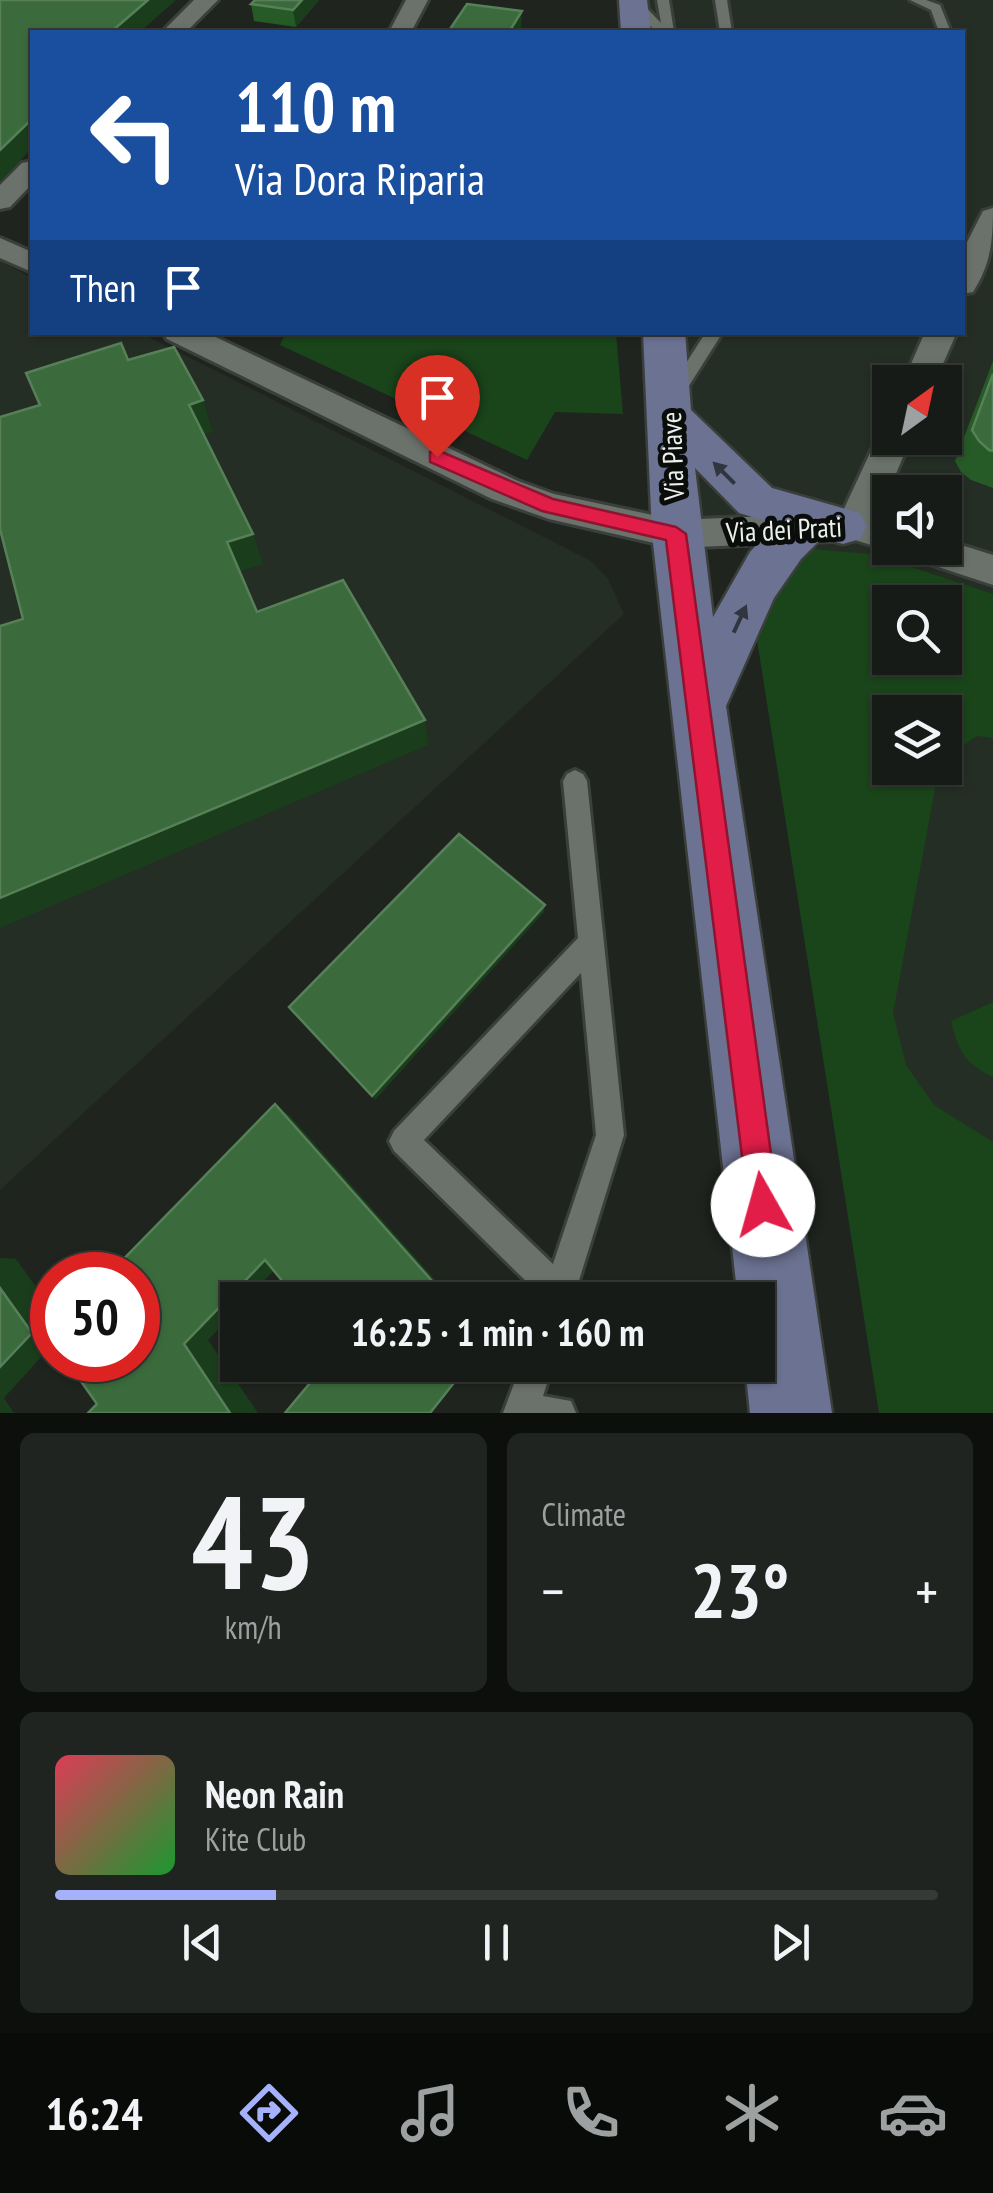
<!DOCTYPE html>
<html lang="en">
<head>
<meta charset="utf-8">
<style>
	:root { --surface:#171b17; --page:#202420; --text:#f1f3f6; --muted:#9ea1a1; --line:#363936; --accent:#a6b1fc }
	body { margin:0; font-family:"PT Sans Narrow",sans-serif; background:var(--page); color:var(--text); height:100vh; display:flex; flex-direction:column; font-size:38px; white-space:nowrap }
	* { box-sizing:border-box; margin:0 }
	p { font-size:32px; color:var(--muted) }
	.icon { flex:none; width:55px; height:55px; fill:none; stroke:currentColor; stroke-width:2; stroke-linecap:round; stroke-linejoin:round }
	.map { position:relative; height:1413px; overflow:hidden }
	.panel { display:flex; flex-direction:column; gap:20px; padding:20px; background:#0d0f0d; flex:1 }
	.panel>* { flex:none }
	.guide { position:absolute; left:30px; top:30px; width:935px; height:305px; border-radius:0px; box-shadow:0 2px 8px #0004,0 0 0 2px var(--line); background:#1a4fa0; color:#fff; overflow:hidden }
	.needle { width:65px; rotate:33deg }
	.controls { position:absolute; left:872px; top:365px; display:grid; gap:20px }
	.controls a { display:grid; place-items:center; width:90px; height:90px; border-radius:0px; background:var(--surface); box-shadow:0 2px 8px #0004,0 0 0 2px var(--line); font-size:50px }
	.speed { position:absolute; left:30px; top:1252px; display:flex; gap:20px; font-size:50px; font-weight:700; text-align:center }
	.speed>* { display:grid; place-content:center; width:130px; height:130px; border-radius:50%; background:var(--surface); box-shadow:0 2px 8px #0004,0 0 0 2px var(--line); line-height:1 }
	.speed .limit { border:15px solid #d22; background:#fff; color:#111 }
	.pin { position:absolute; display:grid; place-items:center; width:85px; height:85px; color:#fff; margin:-102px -42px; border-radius:50% 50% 50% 0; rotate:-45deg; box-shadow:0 0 10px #0007 }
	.pin .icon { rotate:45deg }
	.me { position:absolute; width:110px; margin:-55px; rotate:353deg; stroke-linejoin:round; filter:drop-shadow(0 0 8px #0008) }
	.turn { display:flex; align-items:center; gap:35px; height:210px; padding:0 40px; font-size:45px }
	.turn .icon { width:130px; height:130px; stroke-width:2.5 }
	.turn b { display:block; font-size:70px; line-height:85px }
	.then { display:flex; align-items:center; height:95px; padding:0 40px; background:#0003; gap:20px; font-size:38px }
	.big { font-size:75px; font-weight:700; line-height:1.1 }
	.panel .card { flex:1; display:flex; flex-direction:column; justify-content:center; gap:15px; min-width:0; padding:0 35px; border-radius:15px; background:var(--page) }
	.panel .dial { align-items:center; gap:0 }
	.dial b { font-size:130px; line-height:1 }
	.song { display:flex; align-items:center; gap:30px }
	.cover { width:120px; height:120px; border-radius:15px; background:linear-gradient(135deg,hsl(350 70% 55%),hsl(130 70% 35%)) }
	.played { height:10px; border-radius:5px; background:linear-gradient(90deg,var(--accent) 25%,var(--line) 25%) }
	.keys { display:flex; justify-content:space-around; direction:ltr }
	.heat { display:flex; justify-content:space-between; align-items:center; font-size:55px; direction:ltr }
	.panel .tiles { flex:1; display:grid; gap:20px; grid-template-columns:1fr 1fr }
	.card:last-child { grid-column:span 2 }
	.trip { position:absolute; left:220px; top:1282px; width:555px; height:100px; border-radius:0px; background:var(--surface); box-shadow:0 2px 8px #0004,0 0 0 2px var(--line); font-weight:700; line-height:100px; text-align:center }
	.tab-bar { display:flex; height:160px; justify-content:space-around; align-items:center; background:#090b09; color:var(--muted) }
	.tab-bar .icon { width:70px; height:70px }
	.tab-bar .on { color:var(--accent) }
	.tab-bar b { font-size:45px; color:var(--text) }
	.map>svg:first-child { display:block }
</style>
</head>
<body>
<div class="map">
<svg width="993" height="1413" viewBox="0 0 993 1413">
	<rect width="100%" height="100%" fill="#1f241f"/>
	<!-- built -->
	<path fill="#242e24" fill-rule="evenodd" d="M633 0H993V1413H879L781 567 853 527 676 534 659 333 962 332V32H635ZM890 382H945V438H890ZM890 492H945V548H890ZM890 602H945V658H890ZM890 712H945V768H890Z
		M0 261 32 278V332L141 333 591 561 608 579 624 614 0 1190Z"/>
	<!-- green -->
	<path fill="#1a441a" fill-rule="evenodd" d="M286 332 616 333 623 414 555 412 527 460 280 345Z
		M811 549 872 554 993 594V738L977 736 945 757V712H890V768H939L893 1013 906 1065 934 1105 993 1142V1413H879L754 621 765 582ZM890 602H945V658H890Z
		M993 1002V1077C965 1064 958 1050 951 1021Z"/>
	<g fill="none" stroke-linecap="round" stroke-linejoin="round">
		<!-- lane casing -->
		<g stroke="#3b3f3b" stroke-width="6">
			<path id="lane" d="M639 0 661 23 657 0H669L674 32H656L627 1Z
				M715 0H727L732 32H720Z
				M910 0H926L940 5 951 32H939L931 10Z
				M706 332H723L678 403H666L663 399Z
				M575 770 583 774 587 781 624 1135 573 1300H541L542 1297 394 1151 389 1141 394 1131 578 938 563 781 567 774ZM581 973 596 1135 553 1264 424 1140Z
				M521 1365H553L543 1396 571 1401 576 1413H503Z"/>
		</g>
		<!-- street casing -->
		<g stroke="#3b3f3b" stroke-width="6">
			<path id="street" d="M194 0H218L186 32H162Z
				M406 0H428L411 32H389Z
				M32 161V184L10 207 0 209V185L22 163Z
				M993 208C993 240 991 264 973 292L962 294V252L983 211Z
				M0 238 32 252V272L0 258Z
				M162 332H205L518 481 554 494 676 520 842 513 877 438 882 429 890 427V438H911L877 519 890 523V548H902L890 551 855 540 676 548 549 519 492 499 167 339Z
				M925 332H957L935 382H903Z
				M945 540 993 555V585L911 558 905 548H945Z"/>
		</g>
		<!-- secondary casing -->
		<g stroke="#3b3f3b" stroke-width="5">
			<path id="secondary" d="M619 0H647L651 32H621Z
				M643 332H685L691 410 772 488 860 513 867 526 860 539 843 544 822 538 801 559 774 598 726 706 832 1413H750L745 1365H758V1300H738L652 534ZM695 468 739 513 776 524 750 552 713 617Z"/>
		</g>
		<!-- lane -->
		<use href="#lane" fill="#6b716b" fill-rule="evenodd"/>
		<!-- street -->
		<use href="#street" fill="#6b716b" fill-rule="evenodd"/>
		<!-- secondary -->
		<use href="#secondary" fill="#6c7292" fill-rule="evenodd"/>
	</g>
	<!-- wall -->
	<path fill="#265a27" d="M255 0H319L296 27 254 21 251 4Z
		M993 361V488L971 480 961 472 955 461Z"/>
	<!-- shaded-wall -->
	<path fill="#1a3e1b" d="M148 0H176L140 32H111Z
		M302 0H319L296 27 293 10Z
		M522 11 521 32H509Z
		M32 119V148L0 182V150Z
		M203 400 213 432 200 436 189 405Z
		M253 534 263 564 238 572 227 542Z
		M425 720 428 745 0 928V898Z
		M545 905 544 912 375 1100 372 1096Z
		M275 1104 290 1116 453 1300H449Z
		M0 1258 16 1259 52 1309V1345L4 1398 14 1413H0Z
		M265 1260 282 1262 246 1300H238V1309L208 1340 258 1413H230L184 1344Z"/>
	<!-- building -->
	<path fill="#3b6b3c" stroke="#578058" stroke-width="2.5" d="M0 0H148L111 32H32V119L0 150Z
		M255 0H302L293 10 251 4Z
		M467 4 522 11 509 32H448Z
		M121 343 128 360 174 347 203 400 189 405 253 534 227 542 257 612 343 580 425 720 0 898V626L23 619 0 529V417L40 405 26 373Z
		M993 374V451L989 450 979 441 972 430Z
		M459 834 545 905 372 1096 289 1007Z
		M275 1104 449 1300H298L265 1260 184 1344 230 1413H88L97 1404 66 1360H138V1275H108Z
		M0 1288 32 1333 0 1367Z
		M325 1365H468L430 1413H285Z"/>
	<!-- one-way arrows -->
	<defs><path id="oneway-solid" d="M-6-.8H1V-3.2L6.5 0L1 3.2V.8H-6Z" transform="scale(2.5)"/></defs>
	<g fill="#313540">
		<use href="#oneway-solid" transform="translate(724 473) rotate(-135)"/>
		<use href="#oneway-solid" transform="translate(740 619) rotate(-65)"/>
	</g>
	<!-- route -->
	<path fill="#e11d48" stroke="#92132f" stroke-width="2.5" d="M437 450 553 499 676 527 686 534 778 1205 774 1216 763 1220 753 1216 748 1205 666 540 542 511 430 462V452Z"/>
	<g text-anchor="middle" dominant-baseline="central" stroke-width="10" stroke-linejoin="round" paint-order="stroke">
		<!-- street labels -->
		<g font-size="28" fill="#edf1ed" stroke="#0a0d0a">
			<text transform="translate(672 456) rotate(-92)">Via Piave</text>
			<text transform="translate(784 529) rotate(-3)">Via dei Prati</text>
		</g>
	</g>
</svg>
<div class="controls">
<a><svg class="needle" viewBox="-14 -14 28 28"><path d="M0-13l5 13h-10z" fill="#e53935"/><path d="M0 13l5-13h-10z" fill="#9ea1a1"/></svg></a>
<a><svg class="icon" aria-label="sound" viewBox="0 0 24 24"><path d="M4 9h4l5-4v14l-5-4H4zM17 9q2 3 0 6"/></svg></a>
<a><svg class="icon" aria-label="search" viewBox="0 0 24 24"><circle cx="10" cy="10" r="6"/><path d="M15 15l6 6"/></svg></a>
<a><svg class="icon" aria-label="layers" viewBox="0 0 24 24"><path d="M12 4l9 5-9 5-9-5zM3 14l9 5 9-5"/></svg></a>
</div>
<div class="speed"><div class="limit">50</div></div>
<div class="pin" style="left:437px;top:457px;background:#d93025"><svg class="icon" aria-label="arrive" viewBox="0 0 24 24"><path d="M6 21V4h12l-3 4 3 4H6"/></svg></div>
<svg class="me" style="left:763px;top:1205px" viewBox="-20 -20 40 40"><circle r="19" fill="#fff"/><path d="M0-13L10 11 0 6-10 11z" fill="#e11d48"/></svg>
<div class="trip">16:25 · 1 min · 160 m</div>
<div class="guide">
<div class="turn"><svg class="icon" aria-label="left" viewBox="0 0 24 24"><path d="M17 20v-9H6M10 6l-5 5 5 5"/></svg><div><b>110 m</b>Via Dora Riparia</div></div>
<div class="then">Then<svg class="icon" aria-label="arrive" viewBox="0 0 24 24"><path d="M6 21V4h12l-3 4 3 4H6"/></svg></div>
</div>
</div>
<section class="panel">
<div class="tiles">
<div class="card dial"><b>43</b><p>km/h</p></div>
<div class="card"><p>Climate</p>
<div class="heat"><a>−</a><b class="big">23°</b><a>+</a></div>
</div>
<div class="card">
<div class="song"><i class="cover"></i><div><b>Neon Rain</b><p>Kite Club</p></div></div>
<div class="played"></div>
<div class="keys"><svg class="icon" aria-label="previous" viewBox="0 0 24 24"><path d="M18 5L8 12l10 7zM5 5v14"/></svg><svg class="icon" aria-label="pause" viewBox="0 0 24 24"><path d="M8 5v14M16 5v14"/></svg><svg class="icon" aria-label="next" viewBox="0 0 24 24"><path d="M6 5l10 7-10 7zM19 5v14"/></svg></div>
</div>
</div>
</section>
<nav class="tab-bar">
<b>16:24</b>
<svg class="icon on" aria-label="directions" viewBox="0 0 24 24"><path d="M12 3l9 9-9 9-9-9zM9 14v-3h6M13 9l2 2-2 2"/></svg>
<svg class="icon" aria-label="music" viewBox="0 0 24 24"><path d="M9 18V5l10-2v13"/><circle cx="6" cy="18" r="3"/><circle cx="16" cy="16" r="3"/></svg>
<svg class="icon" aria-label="phone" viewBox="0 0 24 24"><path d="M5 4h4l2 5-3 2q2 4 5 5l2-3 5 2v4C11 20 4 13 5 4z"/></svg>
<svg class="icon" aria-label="climate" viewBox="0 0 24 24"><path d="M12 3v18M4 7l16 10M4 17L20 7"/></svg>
<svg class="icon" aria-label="car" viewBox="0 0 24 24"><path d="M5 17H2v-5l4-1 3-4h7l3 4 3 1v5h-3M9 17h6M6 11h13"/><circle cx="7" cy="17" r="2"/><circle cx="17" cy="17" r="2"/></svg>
</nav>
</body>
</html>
